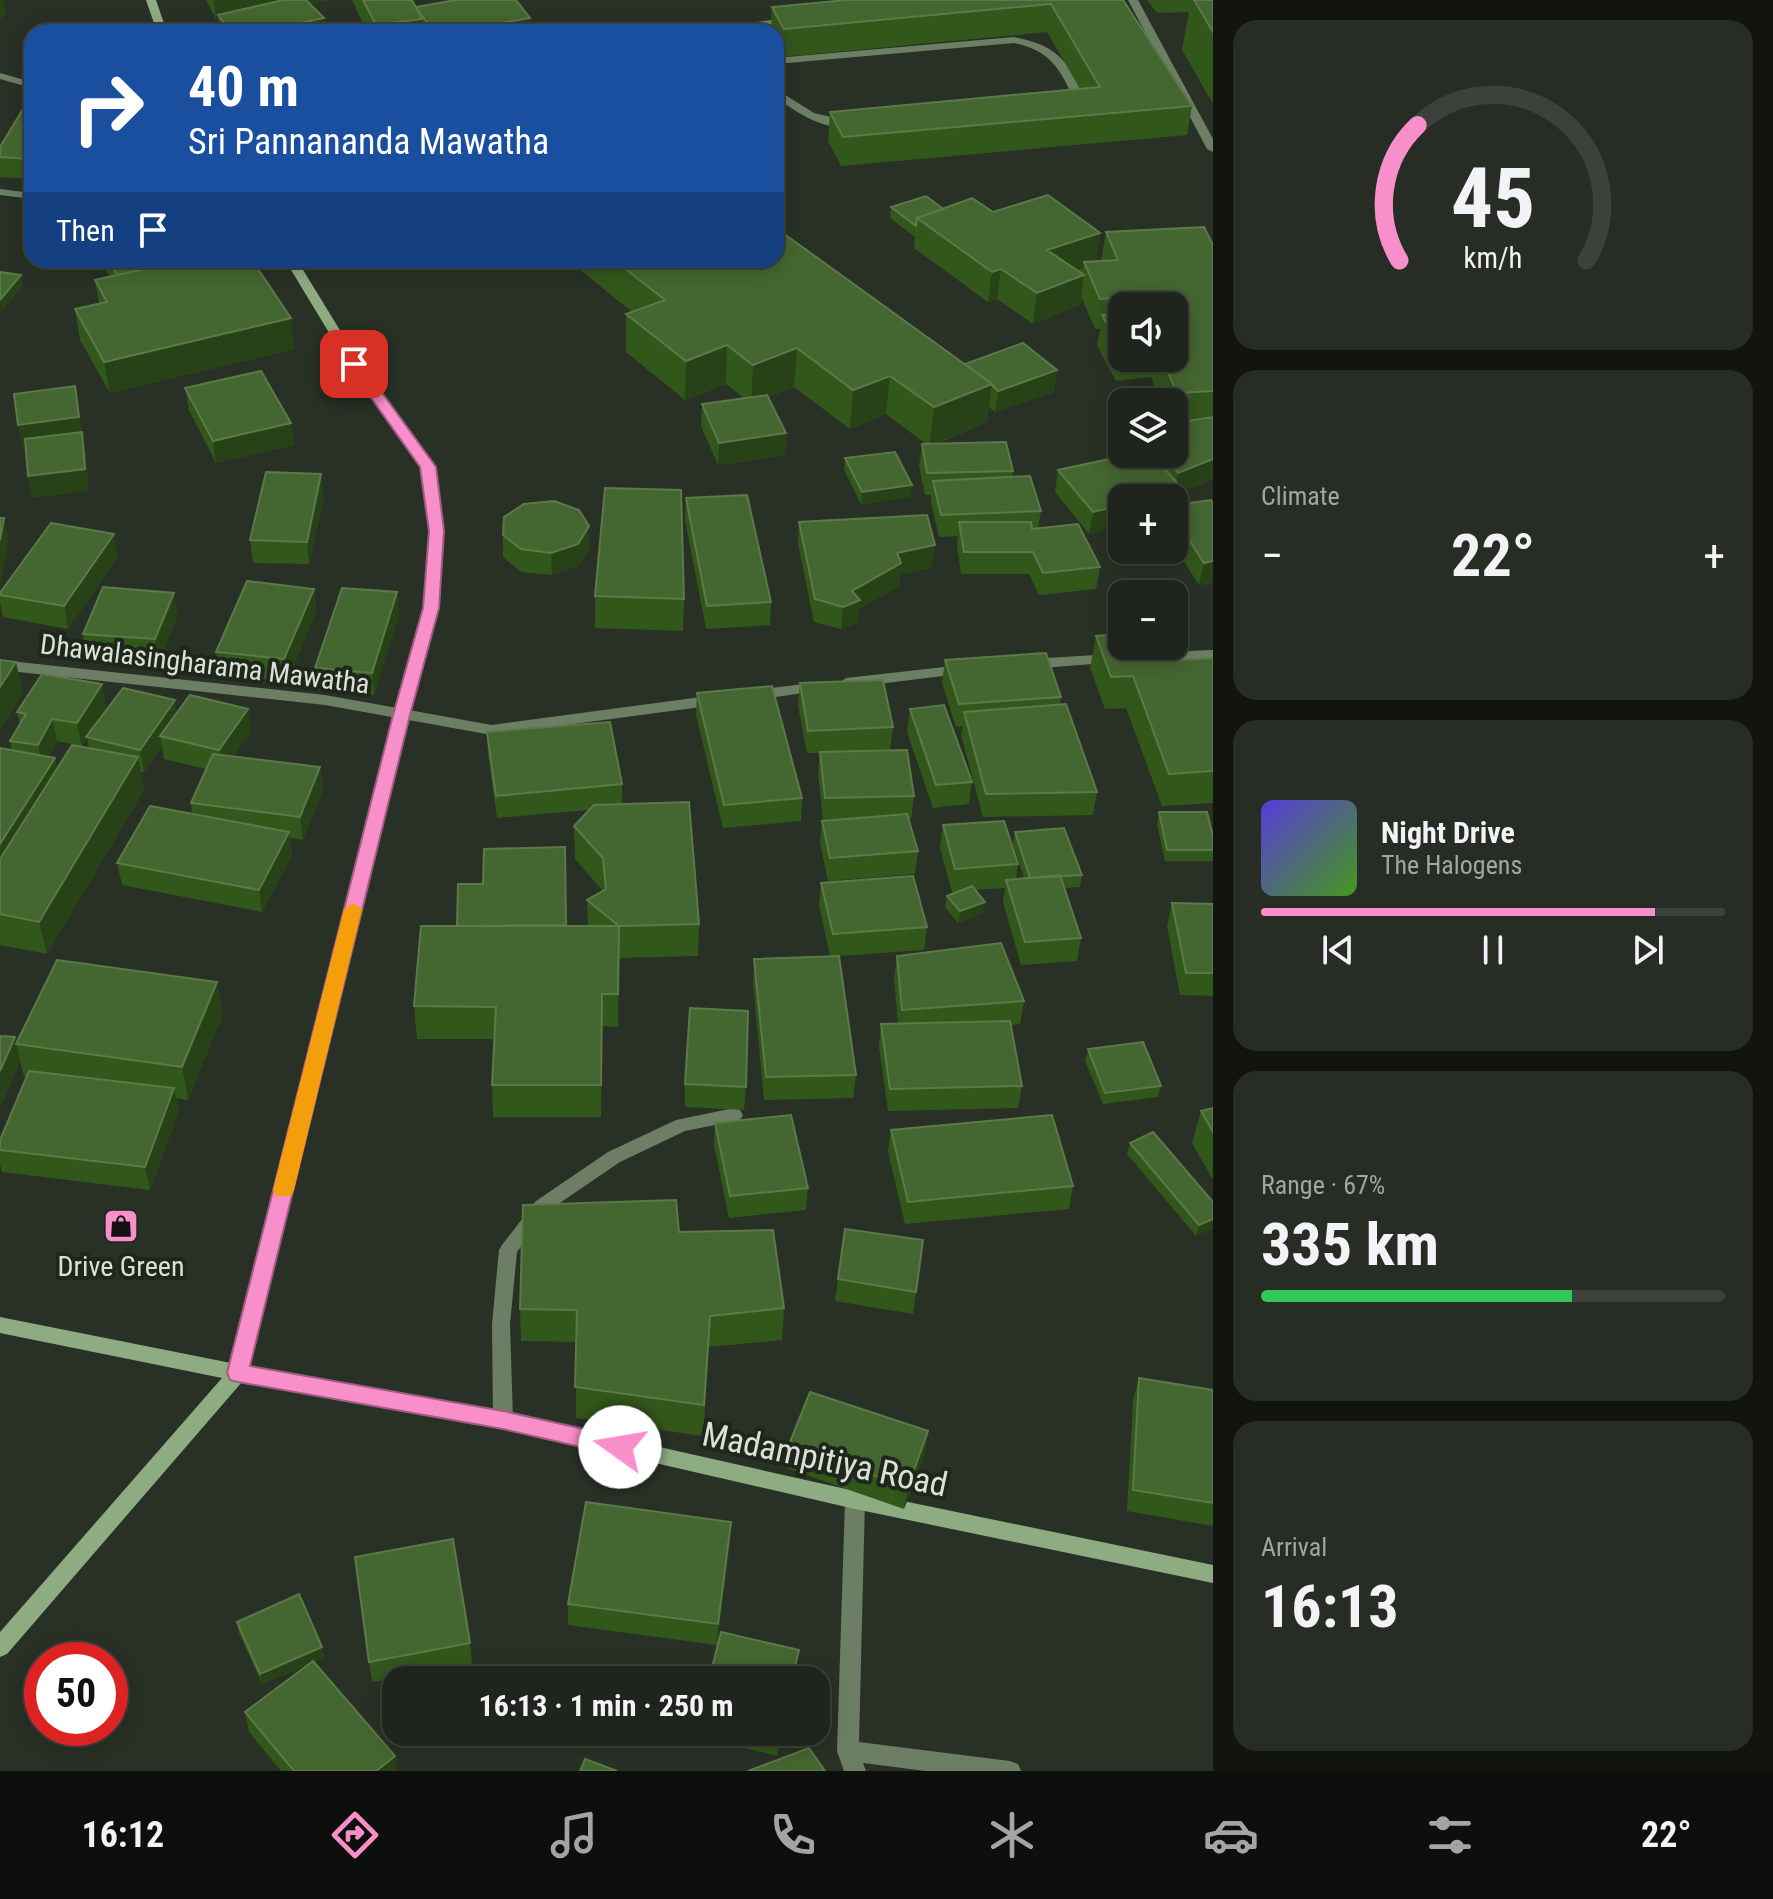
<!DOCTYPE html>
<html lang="en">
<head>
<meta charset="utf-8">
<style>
	:root { --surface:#1f251c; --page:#272d25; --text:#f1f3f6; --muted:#a1a5a3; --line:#3c423b; --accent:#f98fca }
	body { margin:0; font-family:"Roboto Condensed",sans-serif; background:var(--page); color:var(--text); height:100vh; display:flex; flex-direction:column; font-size:30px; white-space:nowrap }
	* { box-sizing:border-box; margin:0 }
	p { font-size:26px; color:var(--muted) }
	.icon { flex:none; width:44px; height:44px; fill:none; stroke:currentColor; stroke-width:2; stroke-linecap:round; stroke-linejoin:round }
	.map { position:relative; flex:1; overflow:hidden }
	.panel { display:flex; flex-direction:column; gap:20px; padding:20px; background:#11140f; width:560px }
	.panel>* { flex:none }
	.top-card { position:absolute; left:24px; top:24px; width:760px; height:244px; border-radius:24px; box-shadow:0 4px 20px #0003,0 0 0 2px var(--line); background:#1a4fa0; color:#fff; overflow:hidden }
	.controls { position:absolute; left:1108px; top:292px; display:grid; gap:16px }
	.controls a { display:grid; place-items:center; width:80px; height:80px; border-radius:16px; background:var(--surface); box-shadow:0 4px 20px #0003,0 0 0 2px var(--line); font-size:40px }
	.speed { position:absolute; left:24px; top:1642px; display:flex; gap:16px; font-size:40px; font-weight:700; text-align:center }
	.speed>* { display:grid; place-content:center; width:104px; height:104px; border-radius:50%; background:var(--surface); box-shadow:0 4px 20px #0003,0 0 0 2px var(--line); line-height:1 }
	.speed .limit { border:12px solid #d22; background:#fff; color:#111 }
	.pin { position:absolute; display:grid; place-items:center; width:68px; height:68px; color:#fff; margin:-34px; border-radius:16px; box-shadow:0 4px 12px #0006 }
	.me { position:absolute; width:88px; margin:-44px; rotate:283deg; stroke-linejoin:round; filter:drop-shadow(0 0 6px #0008) }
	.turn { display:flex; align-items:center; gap:28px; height:168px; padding:0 32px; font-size:36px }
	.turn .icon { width:104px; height:104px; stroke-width:2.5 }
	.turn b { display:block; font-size:56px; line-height:68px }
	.then { display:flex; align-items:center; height:76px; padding:0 32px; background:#0003; gap:16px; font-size:30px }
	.big { font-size:60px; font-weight:700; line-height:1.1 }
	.panel .tile { flex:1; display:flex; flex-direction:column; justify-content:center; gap:12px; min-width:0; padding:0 28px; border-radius:24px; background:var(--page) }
	.panel .dial { align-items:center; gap:0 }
	.dial svg { height:208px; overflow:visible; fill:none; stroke:var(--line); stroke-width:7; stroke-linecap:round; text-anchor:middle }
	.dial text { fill:var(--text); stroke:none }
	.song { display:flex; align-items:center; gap:24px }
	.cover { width:96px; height:96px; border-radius:12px; background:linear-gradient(135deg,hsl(250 70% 55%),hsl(100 70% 35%)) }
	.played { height:8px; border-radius:4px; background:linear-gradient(90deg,var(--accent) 85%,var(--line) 85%) }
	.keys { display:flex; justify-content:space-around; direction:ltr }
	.heat { display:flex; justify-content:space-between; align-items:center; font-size:44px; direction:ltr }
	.charge { height:12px; border-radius:6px; background:linear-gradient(90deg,#34c759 67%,var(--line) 0) }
	.trip { position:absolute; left:382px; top:1666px; width:448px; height:80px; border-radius:24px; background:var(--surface); box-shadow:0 4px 20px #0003,0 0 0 2px var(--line); font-weight:700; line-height:80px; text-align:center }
	.menu { display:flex; height:128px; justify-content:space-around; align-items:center; background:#0c0f0b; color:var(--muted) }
	.menu .icon { width:56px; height:56px }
	.menu .on { color:var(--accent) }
	.menu b { font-size:36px; color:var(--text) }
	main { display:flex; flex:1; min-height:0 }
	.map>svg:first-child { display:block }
</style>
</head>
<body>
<main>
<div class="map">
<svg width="1213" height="1771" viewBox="0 0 1213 1771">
	<rect width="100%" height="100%" fill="#293126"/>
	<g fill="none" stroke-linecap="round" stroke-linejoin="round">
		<!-- service -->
		<path fill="#6c7f64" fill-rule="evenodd" d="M1014 37C1054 45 1066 57 1082 93L1069 107 1060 105 1071 93C1058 64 1045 49 1014 43L776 64V58Z
			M776 89 814 113 857 123C833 137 795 112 776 97Z"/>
		<!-- minor -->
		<path fill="#6c7f64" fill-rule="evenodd" d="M1128 0H1138L1213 139V152L1207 149Z
			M793 17 798 20 797 22 730 32H702L707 29Z
			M0 73 32 82V88L0 79Z
			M0 189 32 193V199L0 195Z
			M1213 650V660L1141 663 1134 658 1141 653Z
			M1113 654 1120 659 1118 662 1029 669 1022 664 1029 659Z
			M0 660 325 695 492 725 716 695 723 700 716 705 492 735 325 705 0 670Z
			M962 665 969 670 967 673 846 688 839 683 846 678Z
			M819 682 824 684 826 687 824 690 755 700 748 695 755 690Z
			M734 1108 740 1110 743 1115 740 1120 685 1131 620 1162 548 1211 517 1252 510 1324 513 1420 510 1426 503 1428 496 1426 493 1420 492 1324 499 1250 502 1245 536 1201 608 1152 676 1120Z
			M855 1491 862 1494 865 1500 859 1742 1010 1761 1018 1764 1021 1771H926L863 1763 866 1771H844L837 1751 845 1500 848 1494Z"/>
		<!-- secondary -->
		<path fill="#8eac81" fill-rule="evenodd" d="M146 0H156L167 32H157Z
			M285 260H297L360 363 435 467 444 531 438 608 408 715 249 1367 503 1412 855 1491 1213 1565V1583L855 1509 503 1428 242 1382 7 1654 0 1657V1632L222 1378 0 1333V1317L231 1363 394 715 424 608 430 531 421 467 348 364Z"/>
	</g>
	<!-- wall -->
	<path fill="#32571b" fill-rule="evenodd" d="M206 0H329L310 4 324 18 326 32H220L218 18 216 19Z
		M352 0H412L416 8 530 18V32H367Z
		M1123 0 1192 106 1187 135 841 166 828 141 830 112 1080 89 1047 32 782 57 776 45V32H771L772 7Z
		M1147 0H1213V104L1182 50 1189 12 1157 13Z
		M32 94V179L0 177V147Z
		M891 207 993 212 1100 233 1096 261H1101L1106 232 1213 245V479L1184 491 1181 504 1213 583 1199 585 1174 546V498L1089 534 1055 492 1058 470 1133 454H1174V402H1162L1151 377 1116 381 1097 346 1100 329H1095L1081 296 1080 305 1033 324 997 299 988 302 914 248 915 237 890 218ZM1122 306H1174V358H1122Z
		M101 260H252L294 349 110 393 80 340 75 309 99 303 95 280 110 277Z
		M579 260H776L965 365 1057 370 1054 392 995 412 989 407 987 422 936 444 1013 471 1012 477 1041 511 1038 528 1100 567 1096 589 1039 595 1029 574H961L957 545 958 536 939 537 931 503V495H925L919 466 922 444H926L886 414 850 429 794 387 768 397 786 433 785 455 718 465 701 426 702 404 744 398 726 384 685 400 626 352V314L632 312 579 269Z
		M185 388 291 423 294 445 216 463 189 410Z
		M845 458 911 497 861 504 844 470Z
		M324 496 309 564 253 563 250 540Z
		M686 498 771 602 770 625 706 629 685 520Z
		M799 522 932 568 900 574 899 586 859 609 858 622 841 629 814 622 798 544Z
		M503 535 589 549 578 566 552 575 521 572 503 557Z
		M118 557 68 629 3 617 0 603V593Z
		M314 589 316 611 287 682 219 674 216 652Z
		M397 592 399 615 374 695 318 690 315 668Z
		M595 596 684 599 683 631 595 628Z
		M178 615 159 661 87 656 83 634Z
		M1096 636 1164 661 1213 658V803L1162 806 1126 708 1105 709 1090 668Z
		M945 660 1061 697 1060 705 1097 792 1093 815 983 817 961 735 963 726 956 727 942 683Z
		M800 683 893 727 890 750 914 796 911 819H909L918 851 915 874 828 881 820 843 822 821 823 820 818 774 820 753H807L798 706Z
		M102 684 106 707 90 732 177 714 251 731 233 757 320 767 323 790 303 840 290 838 292 855 262 912 122 885 117 863 192 814 191 803 206 769 164 759 162 746 144 772H140L144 790 47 954 0 945V748L12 750 10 741 20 725 17 712ZM87 738 89 748 57 769 55 758 48 757 57 741 82 746Z
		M697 693 802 798 801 821 723 828 696 715Z
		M910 709 972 782 969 804 933 808 907 732Z
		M487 732 622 784V804L699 924 698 956 619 958 618 1027 602 1026 601 1117H493L492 1085 494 1039H417L414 1006 566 926H588L587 900 603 891 575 859 574 826 589 810 497 818 488 755Z
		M1159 812 1213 836V861H1165L1157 824Z
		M943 825 1018 864 1016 879 1024 878 1013 844 1015 832 1082 875 1080 887 1065 888 1081 938 1077 961 1021 965 1003 902 1005 888 975 890 985 902 983 913 958 923 945 907 947 896 958 891 952 892 940 848Z
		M821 883 927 927 924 950 839 956 856 1075 853 1098 764 1100 753 982 754 959 830 956 819 905Z
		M1172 903 1213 904V996L1180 995 1167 926Z
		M897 956 1024 1001 1020 1024 1011 1025 1022 1086 1018 1108 888 1111 879 1047 881 1024H898L894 979Z
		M223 1014 188 1100 176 1098 179 1110 150 1190 2 1172 0 1164V1140L27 1077 24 1076 20 1061 0 1108 15 1037 16 1043Z
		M1088 1049 1161 1086 1158 1097 1103 1104 1085 1061Z
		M685 1084 746 1087 744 1110 685 1107Z
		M1213 1108V1180L1192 1143 1201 1111Z
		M715 1123 808 1188 806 1210 729 1218 714 1145Z
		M891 1130 1073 1186 1069 1209 905 1224 888 1152Z
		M1130 1143 1213 1202 1196 1236 1127 1154Z
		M679 1232 784 1308 782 1340 709 1347 703 1436 576 1418V1342L521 1341 520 1309Z
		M923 1240 913 1314 835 1301 838 1279Z
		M1139 1378 1213 1390V1526L1127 1511 1133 1400Z
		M928 1431 925 1453 904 1509 786 1468 788 1447Z
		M731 1522 730 1543 717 1645 568 1625V1604Z
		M355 1557 470 1643 472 1664 372 1682Z
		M237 1622 324 1657 314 1662 395 1756 397 1771H281L249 1732 245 1712 309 1664 262 1684 239 1633Z
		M699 1732H782L777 1756 698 1736Z"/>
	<!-- shaded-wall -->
	<path fill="#274217" d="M0 0H4L6 13 0 20Z
		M214 0H329V1L220 18 218 15V18L216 19Z
		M324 18 326 32H260Z
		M530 18V32H449Z
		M422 19 423 32H377L376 25Z
		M783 151 782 172 776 173V153Z
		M1100 233 1095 264 1084 262 1083 268 1043 281 1047 250Z
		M1001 269 997 299 988 302 992 272Z
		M21 275 23 286 1 312 0 300Z
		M1084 275 1080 305 1033 324 1037 293Z
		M291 318 294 349 110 393 104 362Z
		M727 345 726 384 685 400 686 361Z
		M797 348 794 387 751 404 753 365Z
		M1057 370 1054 392 995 412 998 391Z
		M890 376 886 414 850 429 853 390Z
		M992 384 987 422 929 446 934 407Z
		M75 386 86 454 89 491 32 498 28 476 82 439 22 447 18 425Z
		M291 423 294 445 216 463 213 441Z
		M786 433 785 455 718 465 719 443Z
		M1213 459V479L1184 491 1179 513 1174 514V498H1153L1174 493 1178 473Z
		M321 474 324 496 309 564 307 542Z
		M912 485 911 497 861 504 862 492Z
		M1122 505V526L1089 534 1093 512Z
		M4 518 9 540 0 587V540Z
		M589 526V549L578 566 552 575 551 553Z
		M114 534 118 557 68 629 64 606Z
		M935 545 932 568 900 574 899 586 859 609 858 622 841 629 843 607 852 591 897 553Z
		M1213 561V583L1199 585 1204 563Z
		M314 589 316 611 287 682 284 659Z
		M397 592 399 615 374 695 372 673Z
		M174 593 178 615 159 661 155 639Z
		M16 662 23 694 0 731V687Z
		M102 684 106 707 82 746 77 723Z
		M175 700 178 723 160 736 162 746 144 772 140 750Z
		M248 709 251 731 222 773 219 750Z
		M52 719 57 741 42 768 38 745Z
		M138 757 144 790 47 954 39 922Z
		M55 758 60 781 0 876V844Z
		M320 767 323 790 303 840 300 817Z
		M289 832 292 855 262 912 259 890Z
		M985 902 983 913 958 923 960 911Z
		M217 982 223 1014 188 1100 182 1067Z
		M15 1037 20 1061 0 1108V1071Z
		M174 1088 179 1110 150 1190 145 1167Z
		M1213 1219V1229L1196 1236 1199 1225Z
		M928 1431 925 1453 904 1509 908 1487Z
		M731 1522 730 1543 717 1645 718 1624Z
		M322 1647 324 1657 262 1684 260 1674Z
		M799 1650 794 1680H792Z
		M780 1732H782L777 1756 779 1736Z
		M395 1756 397 1771H376Z"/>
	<!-- building -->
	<path fill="#446630" stroke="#5c794a" stroke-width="2" d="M283 0H306L324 18 260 32H231L218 15Z
		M363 0H412L422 19 376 25Z
		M456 0H516L530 18 449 32H434L416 7Z
		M847 0H1123L1192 106 843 137 830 112 1100 87 1051 4 784 29 772 7Z
		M1194 0H1213V32Z
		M32 94V155L30 159 0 157V147Z
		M776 142 783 151 776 153Z
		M1048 195 1100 233 1047 250 1084 275 1037 293 1001 269 992 272 917 218 972 198 993 212Z
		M926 196 943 209 917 218 916 226 891 207Z
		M1204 227 1213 245V391L1177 393 1162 358H1174V306H1138L1135 297 1100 299 1084 262 1118 260 1106 232Z
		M776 228 992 384 934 407 890 376 853 390 797 348 753 365 727 345 686 361 626 314 665 300 614 260H776Z
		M109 260H185L117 275Z
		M185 260H252L291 318 104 362 75 309 107 302 95 280Z
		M0 272 21 275 0 300Z
		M1122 313V350H1121L1102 315Z
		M1023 343 1057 370 998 391 991 384H992L965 364Z
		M261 371 291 423 213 441 185 388Z
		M75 386 79 417 18 425 14 394Z
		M767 395 786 433 719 443 702 404Z
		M1213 417V459L1178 473 1165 454H1174V423Z
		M82 432 85 469 28 476 25 439Z
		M1006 442 1013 471 927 473 922 444Z
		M895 452 912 485 862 492 845 458Z
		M1133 454H1152L1184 491 1153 498H1122V505L1093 512 1058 470Z
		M266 472 321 474 307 542 250 540Z
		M1030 476 1041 511 941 515 933 481Z
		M605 488 681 490 684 599 595 596Z
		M747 495 771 602 707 606 686 498Z
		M1211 500 1213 503V561L1204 563 1174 516V505Z
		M554 501 579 510 589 526 578 544 551 553 521 549 503 535 504 517 524 504Z
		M927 515 935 545 897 553 901 563 852 591 860 600 843 607 815 599 799 522Z
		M0 518H4L0 540Z
		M959 522H1031L1032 529 1078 524 1100 567 1043 573 1033 552H964Z
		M51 523 114 534 64 606 0 595V593Z
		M247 581 314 589 284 659 216 652Z
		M103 587 174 593 155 639 83 634Z
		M342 588 397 592 372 673 315 668Z
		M1122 634V646H1158L1164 661 1213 658V771L1169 774 1133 676 1111 677 1096 636Z
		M1046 653 1061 697 959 704 945 660Z
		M0 660 16 662 0 687Z
		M42 674 102 684 77 723 52 719 38 745 10 741 26 714 17 712Z
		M883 680 893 727 808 731 800 683Z
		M772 686 802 798 724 805 697 693Z
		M123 688 175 700 140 750 86 737Z
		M190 695 248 709 219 750 160 736Z
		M1066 704 1097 792 986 794 964 712Z
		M944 705 972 782 936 785 910 709Z
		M610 722 622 784 496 796 487 732Z
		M72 745 138 757 39 922 0 914V859Z
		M0 748 55 758 0 844Z
		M907 750 914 796 825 798 820 752Z
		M213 754 320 767 300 817 191 803Z
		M689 802 699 924 619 926 587 900 606 889 603 858 574 826 594 805Z
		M150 806 289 832 259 890 117 863Z
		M1159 812H1207L1213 836V850H1167Z
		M907 814 918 851 830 858 822 821Z
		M1004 821 1018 864 955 869 943 825Z
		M1064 828 1082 875 1030 878 1015 832Z
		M565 847 566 925 457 926 458 884H483L484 849Z
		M1060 875 1081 938 1025 942 1006 880Z
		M913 876 927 927 833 934 821 883Z
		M972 886 985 902 960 911 947 896Z
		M1172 903 1213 904V973H1186Z
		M421 926H619L618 994H602L601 1085H492L496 1007 414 1006Z
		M1001 943 1024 1001 902 1010 897 956Z
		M839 956 856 1075 766 1077 754 959Z
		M57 960 217 982 182 1067 16 1044Z
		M690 1008 748 1011 746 1087 685 1084Z
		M1010 1021 1022 1086 890 1089 881 1024Z
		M0 1036 15 1037 0 1071Z
		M1143 1042 1161 1086 1105 1093 1088 1049Z
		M29 1071 174 1088 145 1167 0 1150V1140Z
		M1213 1108V1132L1201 1111Z
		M791 1115 808 1188 730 1196 715 1123Z
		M1052 1115 1073 1186 908 1202 891 1130Z
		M1153 1132 1213 1202V1219L1199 1225 1130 1143Z
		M676 1200 679 1232 773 1230 784 1308 710 1316 704 1405 575 1387 577 1310 520 1309 523 1205Z
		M845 1229 923 1240 916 1292 838 1279Z
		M1139 1378 1213 1390V1503L1133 1490Z
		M810 1392 928 1431 908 1487 788 1447Z
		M586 1502 731 1522 718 1624 568 1604Z
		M453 1539 470 1643 369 1662 355 1557Z
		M299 1594 322 1647 260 1674 237 1622Z
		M721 1632 799 1650 792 1680H709Z
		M313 1661 395 1756 376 1771H294L245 1712Z
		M764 1732H780L779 1736Z
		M809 1748 825 1771H748Z
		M585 1759 617 1771H580Z"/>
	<!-- route -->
	<path fill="#f98fca" stroke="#a25d83" stroke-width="2" d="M354 359 359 361 436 467 444 531 439 608 410 715 250 1366 503 1411 620 1437 628 1440 631 1447 628 1453 620 1456 503 1429 238 1382 230 1380 227 1373 393 715 423 608 429 531 420 467 347 364Z"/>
	<!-- slow -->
	<path fill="#f59e0b" d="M353 903 362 909 294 1190 291 1196H276L273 1190 344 909Z"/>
	<!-- icons -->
	<defs>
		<g id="shop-square" transform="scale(1.8)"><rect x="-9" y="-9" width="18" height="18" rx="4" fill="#f98fca" stroke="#1f271c"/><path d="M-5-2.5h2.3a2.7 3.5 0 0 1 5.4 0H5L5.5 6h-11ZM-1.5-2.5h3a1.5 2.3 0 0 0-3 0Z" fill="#111"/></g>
	</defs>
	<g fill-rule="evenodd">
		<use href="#shop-square" x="121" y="1226"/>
	</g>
	<g text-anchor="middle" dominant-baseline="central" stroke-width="8" stroke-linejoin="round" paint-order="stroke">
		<!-- street labels -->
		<g font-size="28" fill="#dbe0d9" stroke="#1f271c">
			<text transform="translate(205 664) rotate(7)">Dhawalasingharama Mawatha</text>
		</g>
		<!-- poi labels -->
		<g font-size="28" fill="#dbe0d9" stroke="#1f271c">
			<text x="121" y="1266">Drive Green</text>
		</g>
		<!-- near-street labels -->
		<g font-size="34" fill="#dbe0d9" stroke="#1f271c">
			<text transform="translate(825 1459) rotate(12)">Madampitiya Road</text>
		</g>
	</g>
</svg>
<div class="controls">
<a><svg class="icon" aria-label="sound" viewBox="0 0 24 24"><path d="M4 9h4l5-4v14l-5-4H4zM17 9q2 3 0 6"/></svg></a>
<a><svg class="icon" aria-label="layers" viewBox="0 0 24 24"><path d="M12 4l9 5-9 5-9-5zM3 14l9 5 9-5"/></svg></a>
<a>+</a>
<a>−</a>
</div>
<div class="speed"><div class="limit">50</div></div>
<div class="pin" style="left:354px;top:364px;background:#d93025"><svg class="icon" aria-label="arrive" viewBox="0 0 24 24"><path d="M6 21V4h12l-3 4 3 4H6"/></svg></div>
<svg class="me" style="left:620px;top:1447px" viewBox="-20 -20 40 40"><circle r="19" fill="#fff"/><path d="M0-13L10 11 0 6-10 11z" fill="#f98fca"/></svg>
<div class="trip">16:13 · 1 min · 250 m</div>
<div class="top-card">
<div class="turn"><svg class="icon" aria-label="right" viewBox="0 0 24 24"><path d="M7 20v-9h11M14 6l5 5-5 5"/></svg><div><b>40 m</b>Sri Pannananda Mawatha</div></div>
<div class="then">Then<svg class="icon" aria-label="arrive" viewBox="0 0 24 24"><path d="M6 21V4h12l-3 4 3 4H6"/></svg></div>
</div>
</div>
<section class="panel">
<div class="tile dial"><svg viewBox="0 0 100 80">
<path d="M14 69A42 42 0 1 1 86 69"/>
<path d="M14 69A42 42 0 0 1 21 17" stroke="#f98fca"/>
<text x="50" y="56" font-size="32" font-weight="700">45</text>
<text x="50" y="72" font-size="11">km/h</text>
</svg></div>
<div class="tile"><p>Climate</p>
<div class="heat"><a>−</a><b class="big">22°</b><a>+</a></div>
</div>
<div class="tile">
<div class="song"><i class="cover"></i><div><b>Night Drive</b><p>The Halogens</p></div></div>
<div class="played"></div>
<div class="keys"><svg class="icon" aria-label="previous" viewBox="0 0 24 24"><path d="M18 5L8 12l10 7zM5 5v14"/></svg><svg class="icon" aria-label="pause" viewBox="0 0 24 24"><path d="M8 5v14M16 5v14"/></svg><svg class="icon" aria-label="next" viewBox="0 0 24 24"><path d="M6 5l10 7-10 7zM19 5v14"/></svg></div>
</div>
<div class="tile"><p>Range · 67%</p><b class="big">335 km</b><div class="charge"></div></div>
<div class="tile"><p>Arrival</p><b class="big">16:13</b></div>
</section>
</main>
<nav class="menu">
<b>16:12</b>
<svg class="icon on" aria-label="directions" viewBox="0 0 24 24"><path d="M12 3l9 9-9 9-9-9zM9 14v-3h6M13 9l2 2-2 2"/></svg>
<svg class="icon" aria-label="music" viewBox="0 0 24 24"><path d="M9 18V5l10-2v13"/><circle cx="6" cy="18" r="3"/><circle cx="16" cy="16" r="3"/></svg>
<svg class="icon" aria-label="phone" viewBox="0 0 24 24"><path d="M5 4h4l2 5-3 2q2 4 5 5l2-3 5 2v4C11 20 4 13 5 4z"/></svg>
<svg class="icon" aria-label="climate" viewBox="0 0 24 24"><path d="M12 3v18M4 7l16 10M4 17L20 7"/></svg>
<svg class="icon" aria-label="car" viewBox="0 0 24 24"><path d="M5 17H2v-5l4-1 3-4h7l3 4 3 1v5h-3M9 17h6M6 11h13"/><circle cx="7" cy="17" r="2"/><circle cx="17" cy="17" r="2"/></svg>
<svg class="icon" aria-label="filters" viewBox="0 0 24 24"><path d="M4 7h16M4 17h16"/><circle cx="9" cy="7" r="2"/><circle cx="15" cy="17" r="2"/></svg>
<b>22°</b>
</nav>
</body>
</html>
